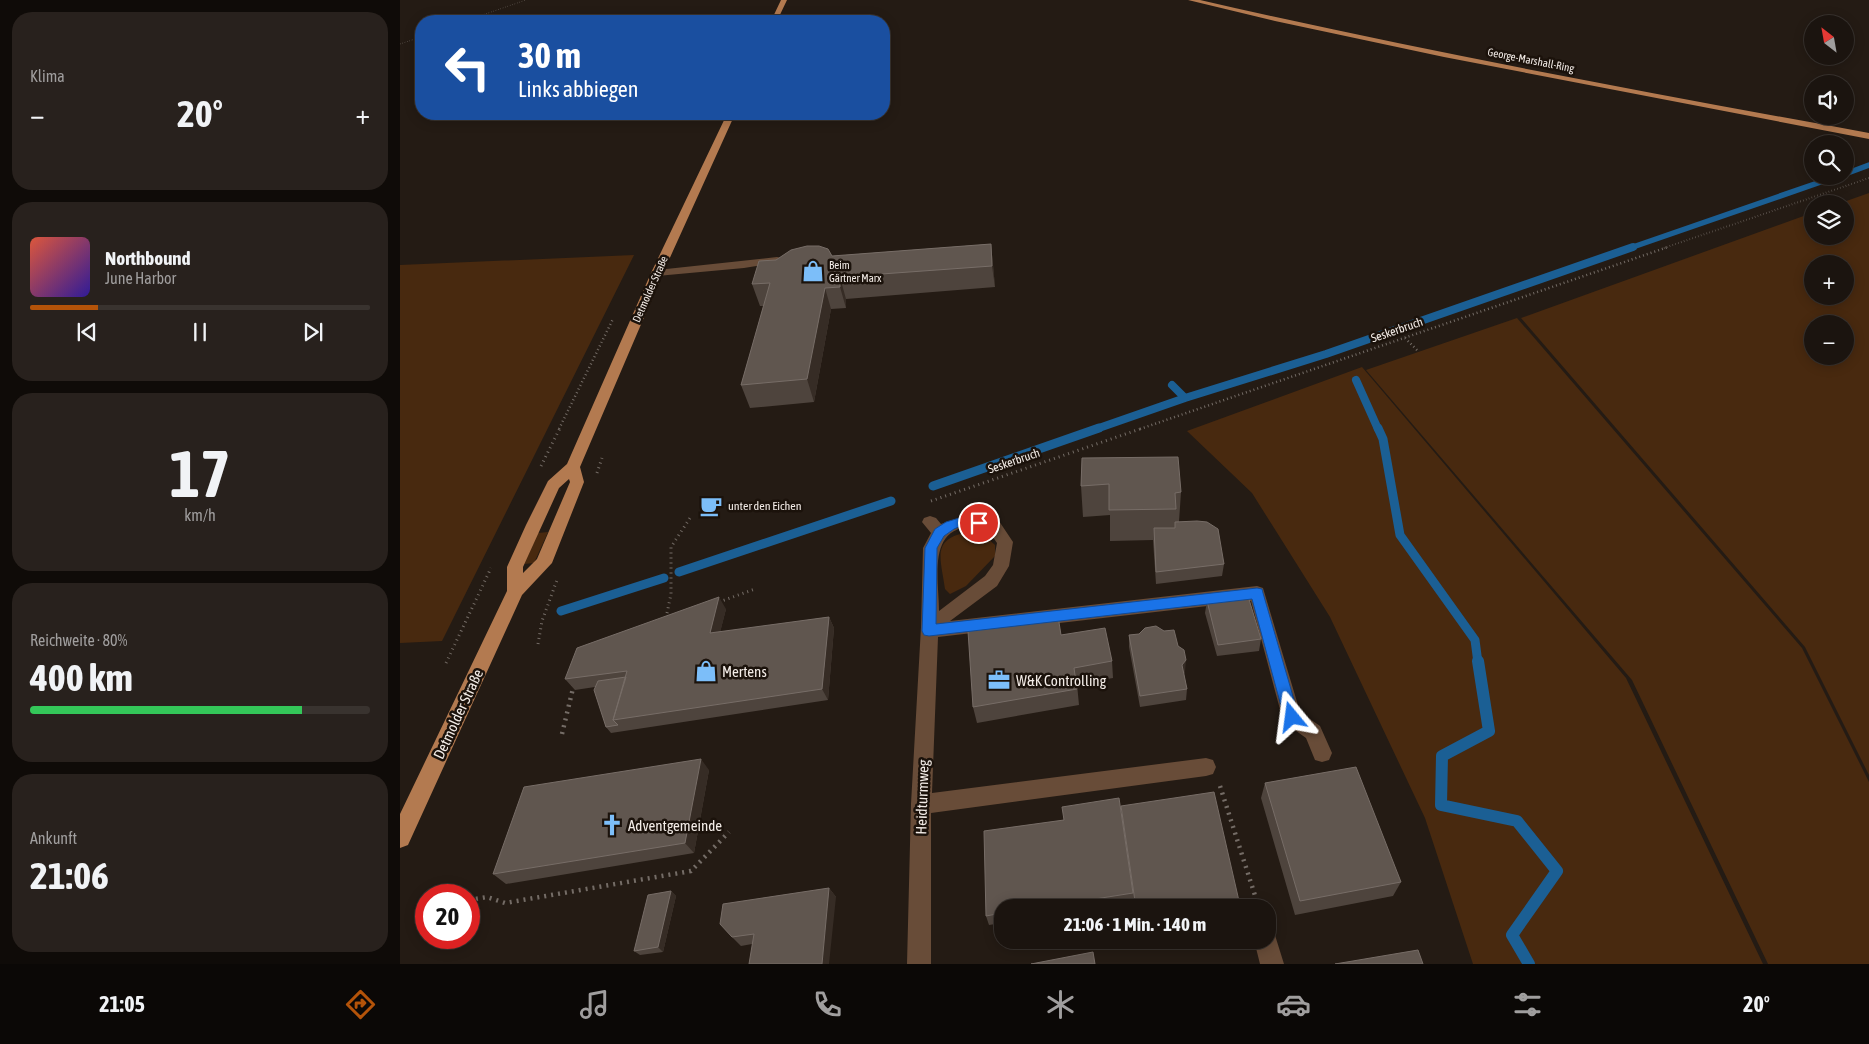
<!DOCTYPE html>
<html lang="de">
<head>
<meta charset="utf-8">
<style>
	:root { --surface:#1b140f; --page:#28211d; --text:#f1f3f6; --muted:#a09e9e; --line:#39332f; --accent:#b45309 }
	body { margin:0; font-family:"Asap Condensed",sans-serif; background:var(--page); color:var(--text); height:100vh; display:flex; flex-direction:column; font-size:19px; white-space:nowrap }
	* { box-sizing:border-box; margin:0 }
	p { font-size:16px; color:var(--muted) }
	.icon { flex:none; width:28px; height:28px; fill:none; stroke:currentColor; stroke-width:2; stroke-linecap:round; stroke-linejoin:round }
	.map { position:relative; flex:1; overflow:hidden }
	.drawer { display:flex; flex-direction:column; gap:12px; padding:12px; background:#0f0b08; width:400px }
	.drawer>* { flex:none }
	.banner { position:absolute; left:15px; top:15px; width:475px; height:105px; border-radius:20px; box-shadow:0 2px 12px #0003,0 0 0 1px var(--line); background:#1a4fa0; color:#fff; overflow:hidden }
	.needle { width:32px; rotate:329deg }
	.buttons { position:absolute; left:1404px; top:15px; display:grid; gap:10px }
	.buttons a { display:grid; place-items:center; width:50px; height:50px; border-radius:50%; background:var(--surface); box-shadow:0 2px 12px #0003,0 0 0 1px var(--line); font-size:25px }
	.speed { position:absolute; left:15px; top:884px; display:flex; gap:10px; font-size:25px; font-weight:700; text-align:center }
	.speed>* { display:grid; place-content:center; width:65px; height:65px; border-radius:50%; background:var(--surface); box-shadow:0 2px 12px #0003,0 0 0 1px var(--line); line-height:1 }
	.speed .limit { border:8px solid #d22; background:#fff; color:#111 }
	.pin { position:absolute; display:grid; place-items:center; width:42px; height:42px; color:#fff; margin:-21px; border:2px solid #fff; border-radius:50%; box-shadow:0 1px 5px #0007 }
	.me { position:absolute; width:55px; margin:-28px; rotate:344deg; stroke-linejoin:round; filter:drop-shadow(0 0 4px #0008) }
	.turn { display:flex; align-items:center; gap:18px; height:105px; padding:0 20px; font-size:22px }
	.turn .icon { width:65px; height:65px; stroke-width:2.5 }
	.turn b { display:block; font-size:35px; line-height:42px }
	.big { font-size:38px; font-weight:700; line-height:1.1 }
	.drawer .widget { flex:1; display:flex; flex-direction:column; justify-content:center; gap:8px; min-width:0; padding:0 18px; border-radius:20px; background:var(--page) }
	.drawer .dial { align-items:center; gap:0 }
	.dial b { font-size:65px; line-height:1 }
	.song { display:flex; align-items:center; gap:15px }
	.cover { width:60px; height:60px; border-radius:8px; background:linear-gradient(135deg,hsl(10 70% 55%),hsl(250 70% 35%)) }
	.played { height:5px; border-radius:2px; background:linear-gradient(90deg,var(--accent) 20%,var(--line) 20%) }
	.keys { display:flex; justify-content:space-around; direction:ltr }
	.heat { display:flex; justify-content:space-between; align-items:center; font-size:28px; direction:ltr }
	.charge { height:8px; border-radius:4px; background:linear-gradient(90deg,#34c759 80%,var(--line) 0) }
	.trip { position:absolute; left:594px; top:899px; width:282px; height:50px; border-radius:20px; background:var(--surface); box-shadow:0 2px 12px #0003,0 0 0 1px var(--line); font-weight:700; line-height:50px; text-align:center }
	.dock { display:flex; height:80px; justify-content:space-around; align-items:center; background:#0b0806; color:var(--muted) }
	.dock .icon { width:35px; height:35px }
	.dock .selected { color:var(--accent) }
	.dock b { font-size:22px; color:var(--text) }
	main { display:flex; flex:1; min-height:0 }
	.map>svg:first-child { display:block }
</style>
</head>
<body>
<main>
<section class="drawer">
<div class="widget"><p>Klima</p>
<div class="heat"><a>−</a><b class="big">20°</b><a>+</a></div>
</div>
<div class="widget">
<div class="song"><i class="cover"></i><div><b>Northbound</b><p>June Harbor</p></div></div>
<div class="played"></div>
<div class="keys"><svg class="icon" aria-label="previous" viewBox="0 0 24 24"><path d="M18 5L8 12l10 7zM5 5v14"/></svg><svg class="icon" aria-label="pause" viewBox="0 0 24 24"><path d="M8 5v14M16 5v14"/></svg><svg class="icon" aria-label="next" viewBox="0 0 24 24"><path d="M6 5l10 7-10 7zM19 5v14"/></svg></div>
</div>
<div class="widget dial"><b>17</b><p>km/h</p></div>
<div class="widget"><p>Reichweite · 80%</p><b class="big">400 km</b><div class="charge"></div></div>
<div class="widget"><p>Ankunft</p><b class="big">21:06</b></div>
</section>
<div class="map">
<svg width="1469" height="964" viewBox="0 0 1469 964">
	<rect width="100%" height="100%" fill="#241b14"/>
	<!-- green -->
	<path fill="#48290f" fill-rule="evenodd" d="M1469 193V775L1405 647 1121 318 1412 213V236H1445V204H1438ZM1412 264H1445V296H1412ZM1412 324H1445V356H1412Z
		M234 255 42 641 0 643V265Z
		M1117 318 1402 648 1469 782V964H1368L1232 680 966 370Z
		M962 367 1226 678 1363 964H1073L1025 818 930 617 852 493 787 431Z
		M148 532 134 563 124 564 138 533Z
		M570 532 584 535 595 545V556L566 586 550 594 545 589C541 558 530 538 570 532Z"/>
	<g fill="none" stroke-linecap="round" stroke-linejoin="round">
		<!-- stream-far3 -->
		<path stroke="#1b5f94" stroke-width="5.5" d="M1445 174 1469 165
			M1230 248 1438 176"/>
		<!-- stream-far2 -->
		<path stroke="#1b5f94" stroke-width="8" d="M956 380 978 429
			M772 385 785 398
			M696 429 785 398 926 354 1233 247"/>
		<!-- stream-far1 -->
		<path stroke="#1b5f94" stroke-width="9" d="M978 428 983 439 1000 535 1075 640 1078 663
			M533 486 699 428
			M279 572 491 501
			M161 611 264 578"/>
		<!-- stream -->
		<path stroke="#1b5f94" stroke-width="12" d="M1078 661 1089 731 1042 756 1041 805 1117 821 1157 871 1112 935 1129 964"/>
		<!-- path-far4 -->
		<path stroke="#746c66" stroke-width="1" stroke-dasharray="0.5 2" stroke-linecap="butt" d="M65 21 126 0
			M0 44 21 37"/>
		<!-- path-far3 -->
		<path stroke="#746c66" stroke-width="2" stroke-dasharray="0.5 2.5" stroke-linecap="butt" d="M1264 248 1469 178"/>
		<!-- path-far2 -->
		<path stroke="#746c66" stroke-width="2.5" stroke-dasharray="1 3" stroke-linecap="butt" d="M1005 338 1019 352
			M159 429 213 319
			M740 429 1268 247"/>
		<!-- path-far1 -->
		<path stroke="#746c66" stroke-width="3" stroke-dasharray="1 4" stroke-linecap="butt" d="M141 466 160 428
			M197 473 202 458
			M531 501 743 428
			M319 602 355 589
			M266 618 271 594V547L290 518
			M138 644 142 621 157 580
			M46 663 91 568"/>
		<!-- path -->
		<path stroke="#746c66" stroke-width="4.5" stroke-dasharray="2 5" stroke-linecap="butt" d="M162 734 174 684
			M820 786 859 908
			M69 900 87 897 105 903 291 871 329 832"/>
		<!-- minor -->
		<path fill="#684c38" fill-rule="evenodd" d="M377 257 381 258 383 260 381 262 344 268 257 276 251 273 257 270Z
			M530 516 536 518 541 524 565 516 599 521 613 542 609 566 597 586 550 621 857 586 863 588 900 712 920 726 932 753 929 760 922 762 915 760 906 738 885 723 882 717 851 601 538 637 532 793 806 758 813 760 816 767 813 774 806 776 531 813V964H507L511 804 521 627 523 548 531 533 522 522 524 518ZM571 527 588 530 597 543 593 565 585 576 539 611C539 580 527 528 571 527Z
			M868 929 874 932 884 964H860L854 940H868Z"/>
		<!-- major -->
		<path fill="#b37a50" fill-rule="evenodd" d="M381 0H387L377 21H371Z
			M788 0H800C1021 51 1245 92 1469 133V139L1044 57 875 21Z
			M327 114H335L263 273 180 467 184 482 152 563 122 595 8 845 0 848V814L107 591V567L126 525 148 481 167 464 251 273ZM169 479 170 482 137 559 123 573V567L159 488Z"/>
	</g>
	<!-- wall -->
	<path fill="#4e443d" d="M591 244 593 265 595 287 446 299V308L431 309 414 402 350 408 341 385 364 306H360L352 284 432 256Z
		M682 458 781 492 779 522 824 564 822 576 756 584 753 540 710 541V515L683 517 681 486Z
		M807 601 861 639 859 651 817 656 805 613Z
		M326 609 320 632 429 617 434 628 428 700 211 733 206 727 195 687 175 690 165 679Z
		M661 635 712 661 713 678 677 684 679 705 577 723 573 707Z
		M729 635 778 646 785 672 784 674 787 689 786 700 740 707 729 647Z
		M309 770 294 853 106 884 93 874Z
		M865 783 1001 882 993 896 895 915 861 798Z
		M721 813 839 901 837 908H734L733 901V902L697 908H602V923L589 925 586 916Z
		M429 888 436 897 352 944 341 946 332 937Z
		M271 891 276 896 263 952 240 955 234 951Z"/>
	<!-- shaded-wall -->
	<path fill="#362c25" d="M591 244 593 265 595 287 592 266Z
		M440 277 446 299V308L440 287Z
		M425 288 431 309 414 402 407 379Z
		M319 597 326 609 317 645 310 633Z
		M429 617 434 628 428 700 422 689Z
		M786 660 785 672 781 677 782 665Z
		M301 759 309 770 294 853 285 843Z
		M429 888 436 897 429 964H422Z
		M271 891 276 896 263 952 258 947Z"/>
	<!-- building -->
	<path fill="#60564f" stroke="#776d67" d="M591 244 592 266 440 277V287L425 288 407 379 341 385 370 283 352 284 359 261 376 260 391 250 407 246H419L428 249 432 256Z
		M778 457 781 492 775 493 776 509 709 510V484L681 486 682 458Z
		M797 521 807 522 818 529 824 564 756 572 754 528H775V522Z
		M848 596 861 639 818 645 807 601Z
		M319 597 310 633 429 617 422 689 213 720 227 671 165 679 177 648Z
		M658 616 661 635 705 628 712 661 674 668 677 689 573 707 568 631Z
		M756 626 764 631 774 630 778 646 784 650 786 660 782 665 787 689 740 696 729 635 739 634 745 628Z
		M226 677 213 720 218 725 206 727 194 690 198 681Z
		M301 759 285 843 93 874 124 787Z
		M956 767 1001 882 900 901 865 783Z
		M814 792 839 901 803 908H736L721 806Z
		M719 798 733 893 638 908H602V913L586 916 584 831 664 820 662 807Z
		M429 888 422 964H349L354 934 332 937 320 924 323 904Z
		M271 891 258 947 234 951 248 895Z
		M1018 950 1023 964H935Z
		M693 952 695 964H631Z"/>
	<!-- route -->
	<path fill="#1a73e8" stroke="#114b97" d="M566 516 583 520 585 523 579 527 566 524 554 529 544 536 537 548 536 624 857 588 862 589 863 593 899 717 897 722 892 723 886 722 884 717 852 599 529 636 524 635 522 631 525 548 535 529 546 522Z"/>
	<!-- icons -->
	<defs>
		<g id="shop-bare" transform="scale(1.725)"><path d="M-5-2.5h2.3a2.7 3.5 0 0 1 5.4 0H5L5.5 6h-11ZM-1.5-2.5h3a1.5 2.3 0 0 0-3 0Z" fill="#7cbef9" stroke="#1b120b" stroke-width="2.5" paint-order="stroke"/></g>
		<g id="cafe-bare" transform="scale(1.725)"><path d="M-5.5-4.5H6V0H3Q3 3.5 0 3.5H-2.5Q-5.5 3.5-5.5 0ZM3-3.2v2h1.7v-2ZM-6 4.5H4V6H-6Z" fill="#7cbef9" stroke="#1b120b" stroke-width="2.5" paint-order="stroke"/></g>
		<g id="office-bare" transform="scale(1.725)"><path d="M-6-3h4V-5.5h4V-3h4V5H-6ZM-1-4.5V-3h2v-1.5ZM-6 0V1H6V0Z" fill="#7cbef9" stroke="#1b120b" stroke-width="2.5" paint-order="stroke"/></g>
		<g id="church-bare" transform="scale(1.725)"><path d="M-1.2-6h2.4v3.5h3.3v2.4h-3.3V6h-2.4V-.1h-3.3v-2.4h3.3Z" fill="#7cbef9" stroke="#1b120b" stroke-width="2.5" paint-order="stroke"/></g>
	</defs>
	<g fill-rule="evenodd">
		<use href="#shop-bare" x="413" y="271"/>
		<use href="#cafe-bare" x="311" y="506"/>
		<use href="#shop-bare" x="306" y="671"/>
		<use href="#office-bare" x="599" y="680"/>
		<use href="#church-bare" x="212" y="825"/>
	</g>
	<g text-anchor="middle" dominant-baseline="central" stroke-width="5" stroke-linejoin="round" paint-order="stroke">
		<!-- far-street labels -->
		<g font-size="11" fill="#f3ece7" stroke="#1b120b">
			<text transform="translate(1131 60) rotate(11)">George-Marshall-Ring</text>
			<text transform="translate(250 289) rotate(-66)">Detmolder Straße</text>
		</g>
		<!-- far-poi labels -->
		<g font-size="11" fill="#f3ece7" stroke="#1b120b" text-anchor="start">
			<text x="429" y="265">Beim<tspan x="429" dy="13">Gärtner Marx</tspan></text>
		</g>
		<!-- street labels -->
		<g font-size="12" fill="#f3ece7" stroke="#1b120b">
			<text transform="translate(997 330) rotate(-19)">Seskerbruch</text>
			<text transform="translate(614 461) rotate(-19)">Seskerbruch</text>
		</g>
		<!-- poi labels -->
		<g font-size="12" fill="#f3ece7" stroke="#1b120b" text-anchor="start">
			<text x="328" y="506">unter den Eichen</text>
		</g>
		<!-- near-poi labels -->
		<g font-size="15" fill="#f3ece7" stroke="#1b120b" text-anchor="start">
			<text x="322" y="671">Mertens</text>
			<text x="616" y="680">W&amp;K Controlling</text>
			<text x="228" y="825">Adventgemeinde</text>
		</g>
		<!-- near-street labels -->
		<g font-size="15" fill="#f3ece7" stroke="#1b120b">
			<text transform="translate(58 714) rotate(-65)">Detmolder Straße</text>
			<text transform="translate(522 797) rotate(-88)">Heidturmweg</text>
		</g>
	</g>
</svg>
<div class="buttons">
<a><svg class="needle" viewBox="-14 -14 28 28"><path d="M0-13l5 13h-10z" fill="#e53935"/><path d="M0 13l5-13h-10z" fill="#a09e9e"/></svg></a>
<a><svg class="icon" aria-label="sound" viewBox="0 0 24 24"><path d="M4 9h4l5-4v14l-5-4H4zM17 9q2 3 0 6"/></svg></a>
<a><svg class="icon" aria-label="search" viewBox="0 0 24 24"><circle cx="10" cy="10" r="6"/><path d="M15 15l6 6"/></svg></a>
<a><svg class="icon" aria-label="layers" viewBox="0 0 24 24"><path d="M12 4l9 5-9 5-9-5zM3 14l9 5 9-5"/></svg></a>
<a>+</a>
<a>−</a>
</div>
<div class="speed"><div class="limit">20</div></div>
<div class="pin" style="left:579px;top:523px;background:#d93025"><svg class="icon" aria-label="arrive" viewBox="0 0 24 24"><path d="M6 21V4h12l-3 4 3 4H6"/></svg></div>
<svg class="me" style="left:892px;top:717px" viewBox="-20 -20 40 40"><path d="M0-17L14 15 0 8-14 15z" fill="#1a73e8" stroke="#fff" stroke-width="4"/></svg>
<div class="trip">21:06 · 1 Min. · 140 m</div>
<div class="banner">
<div class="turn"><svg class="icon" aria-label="left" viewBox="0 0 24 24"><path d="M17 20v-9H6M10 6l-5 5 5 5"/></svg><div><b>30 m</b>Links abbiegen</div></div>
</div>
</div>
</main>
<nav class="dock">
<b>21:05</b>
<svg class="icon selected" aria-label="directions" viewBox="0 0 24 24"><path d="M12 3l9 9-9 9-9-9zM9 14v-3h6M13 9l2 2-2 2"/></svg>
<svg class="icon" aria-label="music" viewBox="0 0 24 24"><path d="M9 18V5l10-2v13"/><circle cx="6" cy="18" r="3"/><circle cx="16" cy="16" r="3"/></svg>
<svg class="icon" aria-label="phone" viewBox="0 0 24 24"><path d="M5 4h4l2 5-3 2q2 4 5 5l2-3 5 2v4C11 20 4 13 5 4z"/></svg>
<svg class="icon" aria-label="climate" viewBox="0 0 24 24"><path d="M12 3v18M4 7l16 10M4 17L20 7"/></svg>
<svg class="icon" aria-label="car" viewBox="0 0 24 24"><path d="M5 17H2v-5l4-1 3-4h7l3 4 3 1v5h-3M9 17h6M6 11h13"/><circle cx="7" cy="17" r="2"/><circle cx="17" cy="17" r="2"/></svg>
<svg class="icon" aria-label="filters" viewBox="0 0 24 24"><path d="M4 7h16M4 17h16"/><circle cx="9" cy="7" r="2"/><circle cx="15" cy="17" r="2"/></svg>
<b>20°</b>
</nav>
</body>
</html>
